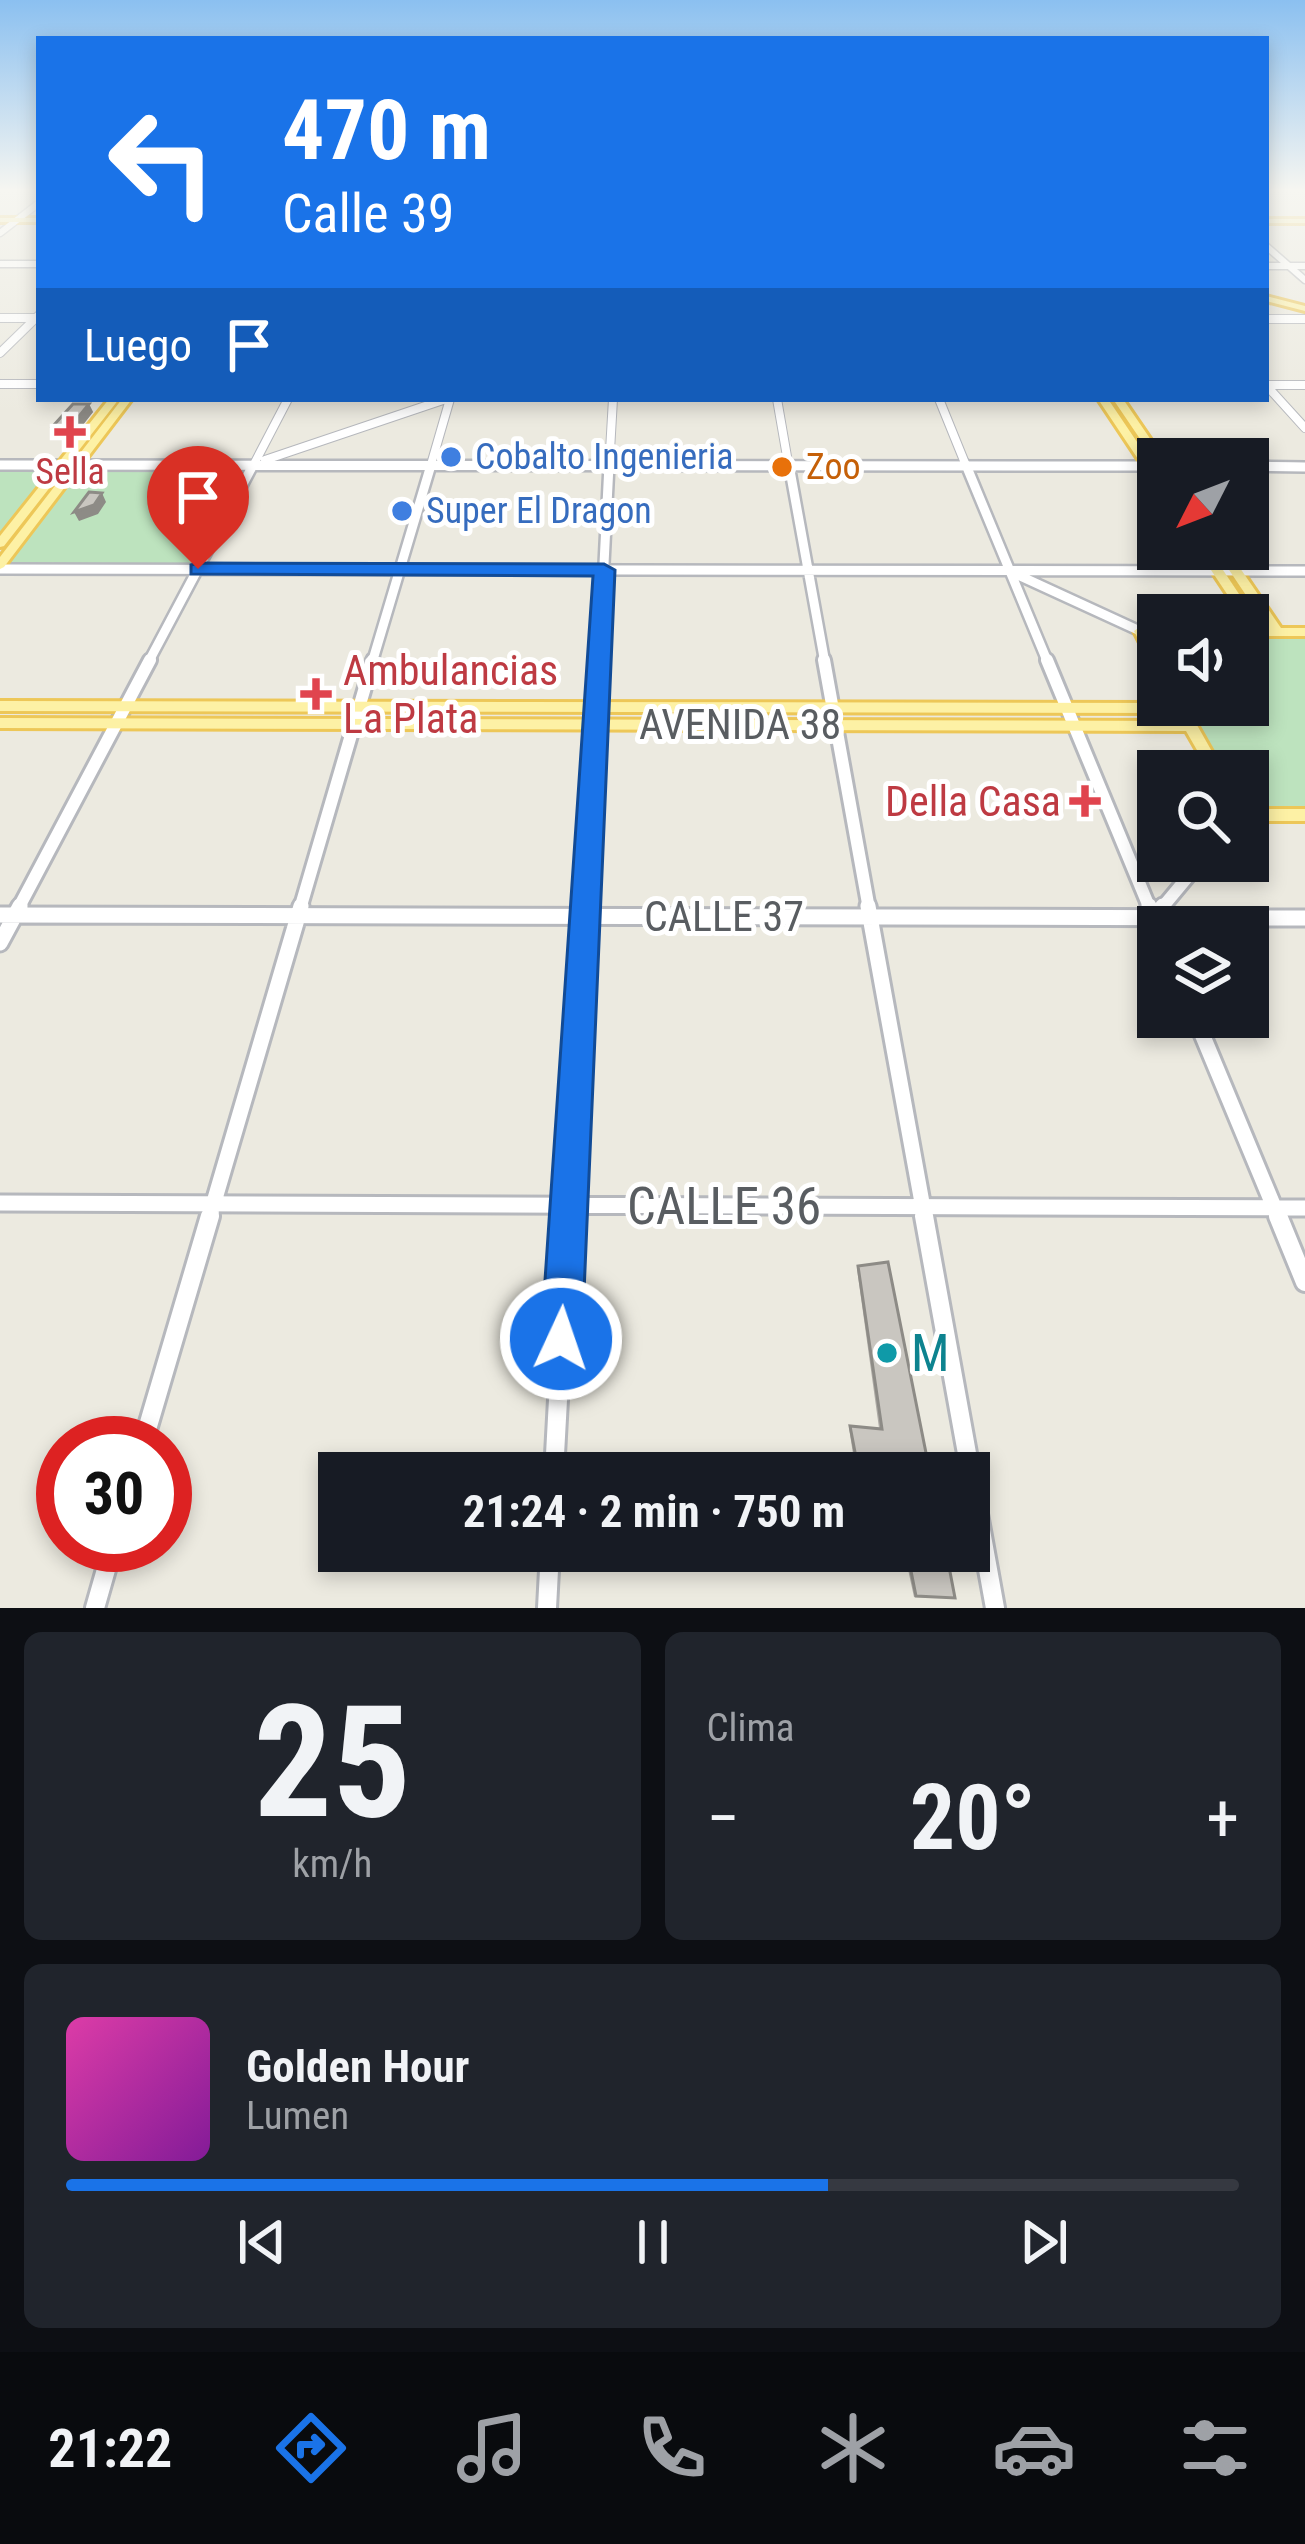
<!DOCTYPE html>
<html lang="es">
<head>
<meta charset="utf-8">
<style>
	:root { --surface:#171b24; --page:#20242c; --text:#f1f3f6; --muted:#9ea1a6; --line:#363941; --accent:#1a73e8 }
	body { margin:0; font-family:"Roboto Condensed",sans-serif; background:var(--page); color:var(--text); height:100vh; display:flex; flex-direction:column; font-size:45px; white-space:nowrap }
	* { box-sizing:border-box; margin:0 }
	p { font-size:39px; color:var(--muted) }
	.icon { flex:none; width:66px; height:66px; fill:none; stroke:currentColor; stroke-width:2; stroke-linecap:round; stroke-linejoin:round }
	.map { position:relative; height:1608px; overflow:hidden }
	.panel { display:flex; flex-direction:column; gap:24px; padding:24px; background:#0d0f14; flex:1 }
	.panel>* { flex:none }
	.hud { position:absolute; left:36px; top:36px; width:1233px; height:366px; border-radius:0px; box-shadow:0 6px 18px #0003; background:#1a73e8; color:#fff; overflow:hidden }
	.needle { width:78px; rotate:228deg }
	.buttons { position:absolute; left:1137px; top:438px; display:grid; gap:24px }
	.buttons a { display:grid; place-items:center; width:132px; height:132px; border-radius:0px; background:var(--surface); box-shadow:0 6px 18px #0003; font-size:60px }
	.speed { position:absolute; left:36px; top:1416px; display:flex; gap:24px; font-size:60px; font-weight:700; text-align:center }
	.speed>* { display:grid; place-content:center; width:156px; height:156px; border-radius:50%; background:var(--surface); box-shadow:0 6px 18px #0003; line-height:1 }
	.speed .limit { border:18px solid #d22; background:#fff; color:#111 }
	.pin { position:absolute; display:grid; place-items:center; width:102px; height:102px; color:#fff; margin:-123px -51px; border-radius:50% 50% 50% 0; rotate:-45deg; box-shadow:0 0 12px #0007 }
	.pin .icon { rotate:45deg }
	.me { position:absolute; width:132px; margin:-66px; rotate:3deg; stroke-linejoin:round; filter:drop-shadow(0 0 9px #0008) }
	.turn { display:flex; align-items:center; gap:42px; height:252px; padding:0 48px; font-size:54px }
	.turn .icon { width:156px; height:156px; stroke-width:2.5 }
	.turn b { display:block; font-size:84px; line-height:102px }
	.then { display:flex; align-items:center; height:114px; padding:0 48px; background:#0003; gap:24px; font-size:45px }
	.big { font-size:90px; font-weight:700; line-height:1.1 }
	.panel .widget { flex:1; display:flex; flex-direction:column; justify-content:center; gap:18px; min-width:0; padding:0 42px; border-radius:18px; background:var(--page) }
	.panel .dial { align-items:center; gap:0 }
	.dial b { font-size:156px; line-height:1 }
	.song { display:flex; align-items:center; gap:36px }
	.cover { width:144px; height:144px; border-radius:18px; background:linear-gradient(135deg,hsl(320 70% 55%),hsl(290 70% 35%)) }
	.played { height:12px; border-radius:6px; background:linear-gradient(90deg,var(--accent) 65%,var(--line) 65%) }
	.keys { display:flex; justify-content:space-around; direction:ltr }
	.heat { display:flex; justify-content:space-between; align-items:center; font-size:66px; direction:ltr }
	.panel .tiles { flex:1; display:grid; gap:24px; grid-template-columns:1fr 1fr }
	.widget:last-child { grid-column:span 2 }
	.trip { position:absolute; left:318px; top:1452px; width:672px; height:120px; border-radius:0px; background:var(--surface); box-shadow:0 6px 18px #0003; font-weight:700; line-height:120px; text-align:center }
	.tabs { display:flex; height:192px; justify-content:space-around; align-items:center; background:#090b0e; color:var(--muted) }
	.tabs .icon { width:84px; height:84px }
	.tabs .current { color:var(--accent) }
	.tabs b { font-size:54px; color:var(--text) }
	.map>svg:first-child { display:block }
</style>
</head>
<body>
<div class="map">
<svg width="1305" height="1608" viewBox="0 0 1305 1608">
	<rect width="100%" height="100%" fill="#eceae0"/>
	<!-- green -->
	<path fill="#bde3be" d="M78 468H249L194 567 4 566Z
		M0 469 51 470 0 533Z
		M1248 636H1305V809L1248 806V771H1223L1187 705H1248Z"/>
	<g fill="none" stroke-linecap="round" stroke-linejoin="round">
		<!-- minor-far5 casing -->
		<g stroke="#b6b8bd" stroke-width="9">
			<path id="minor-far5" d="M0 233 39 203
				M1266 246 1305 280
				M0 264H39
				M1266 266H1305"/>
		</g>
		<!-- minor-far4 casing -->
		<g stroke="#b6b8bd" stroke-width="10">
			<path id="minor-far4" d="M0 318H38
				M1266 319H1305
				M0 353 39 315
				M0 384H39
				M1266 385 1305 428
				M1266 385H1305
				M777 399 789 468
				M939 399 967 468
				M265 460 446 399
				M0 465 1158 466
				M1248 466 1305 467
				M252 468 288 399
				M430 468 450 399
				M609 468 613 399"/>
		</g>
		<!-- minor-far3 casing -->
		<g stroke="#b6b8bd" stroke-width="14">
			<path id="minor-far3" d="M0 465 1158 466
				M789 465 825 663
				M966 465 1048 663
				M1248 466 1305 467
				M0 569 1305 571
				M1016 574 1140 631
				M148 663 253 465
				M372 663 431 465
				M599 663 609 465"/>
		</g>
		<!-- minor-far2 casing -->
		<g stroke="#b6b8bd" stroke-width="18">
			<path id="minor-far2" d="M824 660 869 909
				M1047 660 1150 909
				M18 909 150 660
				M300 909 373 660
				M585 909 599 660
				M1161 909 1201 861"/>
		</g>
		<!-- minor-far1 casing -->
		<g stroke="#b6b8bd" stroke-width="21">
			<path id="minor-far1" d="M868 906 925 1219
				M1149 906 1158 928
				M0 915 1305 918
				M1154 917 1163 906
				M0 943 20 906
				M1195 1017 1279 1219
				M0 1203 1305 1208
				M209 1219 301 906
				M568 1219 585 906"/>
		</g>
		<!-- minor casing -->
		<g stroke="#b6b8bd" stroke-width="24">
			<path id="minor" d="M924 1216 995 1608
				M1278 1216 1305 1282
				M143 1443 210 1216
				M554 1473 568 1216
				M95 1608 113 1545
				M547 1608 550 1551"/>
		</g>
		<!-- major casing -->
		<g stroke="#edc758" stroke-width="6">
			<path id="major" d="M0 218H39V222H0Z
				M1266 219H1305V223H1266Z
				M1266 296 1305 306V311L1266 301Z
				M109 399H119L4 546 0 547V536Z
				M122 399H132L4 567 0 569V557Z
				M1098 399H1108L1158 473V484L1154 483Z
				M1113 399H1123L1164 459 1155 461Z
				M1197 549H1209L1253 615 1251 618 1241 615Z
				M1215 549H1227L1281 628H1305V636H1248V628H1268Z
				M1140 627H1158V635H1148L1158 653V669L1151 665 1134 631Z
				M0 701 1158 703 1186 705 1188 708 1181 713 0 711Z
				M1188 716 1193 718 1223 771H1209L1186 731 0 728V718L1181 721Z
				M1248 809H1305V821H1248Z"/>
		</g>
		<!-- minor-far5 -->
		<use href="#minor-far5" stroke="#fff" stroke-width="6"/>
		<!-- minor-far4 -->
		<use href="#minor-far4" stroke="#fff" stroke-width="8"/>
		<!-- minor-far3 -->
		<use href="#minor-far3" stroke="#fff" stroke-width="9"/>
		<!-- minor-far2 -->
		<use href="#minor-far2" stroke="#fff" stroke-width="12"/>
		<!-- minor-far1 -->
		<use href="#minor-far1" stroke="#fff" stroke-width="15"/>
		<!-- minor -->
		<use href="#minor" stroke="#fff" stroke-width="18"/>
		<!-- major -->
		<use href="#major" fill="#fdf1a5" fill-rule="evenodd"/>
	</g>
	<!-- wall -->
	<path fill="#adaaa5" d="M89 404 93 412 75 435H58L53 426Z
		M858 1266 930 1473H856L849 1428 850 1426 879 1428 857 1269Z
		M904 1551H946L955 1598 914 1597Z"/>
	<!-- shaded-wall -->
	<path fill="#8d8b86" d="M89 404 93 412 75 435 71 426Z
		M102 493 106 502 98 514 79 521 74 512Z"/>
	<!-- building -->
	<path fill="#c9c6c0" stroke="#8d8b86" stroke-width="3" d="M73 404H89L71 426H53Z
		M89 492 102 493 94 505 74 512Z
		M888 1262 930 1473H859L850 1426 882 1429 858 1266Z
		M907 1551H946L955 1598 916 1596Z"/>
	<!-- sky -->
	<linearGradient id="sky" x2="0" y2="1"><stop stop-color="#8bc0f0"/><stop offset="0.46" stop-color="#f6f6f1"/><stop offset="1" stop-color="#f6f6f1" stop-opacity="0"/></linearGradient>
	<rect width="1305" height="413" fill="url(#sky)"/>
	<!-- route -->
	<path fill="#1a73e8" stroke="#114b97" stroke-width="3" d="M198 563 604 564 615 570 582 1339 576 1354 561 1360 547 1354 541 1339 593 576 191 574V565Z"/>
	<!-- markers -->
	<g fill="#e0444e" stroke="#fff" stroke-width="4.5">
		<path d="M64 414h12v12h12v12h-12v12h-12v-12h-12v-12h12z"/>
		<path d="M310 676h12v12h12v12h-12v12h-12v-12h-12v-12h12z"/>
		<path d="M1079 783h12v12h12v12h-12v12h-12v-12h-12v-12h12z"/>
	</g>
	<g fill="#3f7fe0" stroke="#fff" stroke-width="4.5">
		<circle cx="451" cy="457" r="12"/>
		<circle cx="402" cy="511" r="12"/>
	</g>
	<circle fill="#e8710a" stroke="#fff" stroke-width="4.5" cx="782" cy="467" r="12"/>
	<circle fill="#0f9aa8" stroke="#fff" stroke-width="4.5" cx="887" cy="1353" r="12"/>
	<g text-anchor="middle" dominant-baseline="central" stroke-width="10" stroke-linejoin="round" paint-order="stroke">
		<!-- far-shop labels -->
		<g font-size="36" fill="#366cbe" stroke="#fff" text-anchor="start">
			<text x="475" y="457">Cobalto Ingenieria</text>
			<text x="426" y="511">Super El Dragon</text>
		</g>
		<!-- far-food labels -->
		<g font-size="36" fill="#c56008" stroke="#fff" text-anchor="start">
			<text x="806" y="467">Zoo</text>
		</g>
		<!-- far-health labels -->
		<g font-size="36" fill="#be3a42" stroke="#fff">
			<text x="70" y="472">Sella</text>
		</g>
		<!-- health labels -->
		<g font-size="42" fill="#be3a42" stroke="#fff" text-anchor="start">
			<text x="343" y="670">Ambulancias<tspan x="343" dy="48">La Plata</tspan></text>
			<text x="1061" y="801" text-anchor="end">Della Casa</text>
		</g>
		<!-- street labels -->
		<g font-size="42" fill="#595d61" stroke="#fff">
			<text x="740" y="724">AVENIDA 38</text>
			<text x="724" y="916">CALLE 37</text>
		</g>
		<!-- near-street labels -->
		<g font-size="51" fill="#595d61" stroke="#fff">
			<text x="724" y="1206">CALLE 36</text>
		</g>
		<!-- near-culture labels -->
		<g font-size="51" fill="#0d838f" stroke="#fff" text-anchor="start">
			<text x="911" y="1353">M</text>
		</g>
	</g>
</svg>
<div class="buttons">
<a><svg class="needle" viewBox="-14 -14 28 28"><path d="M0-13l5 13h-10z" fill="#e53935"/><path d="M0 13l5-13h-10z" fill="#9ea1a6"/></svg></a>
<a><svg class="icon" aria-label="sound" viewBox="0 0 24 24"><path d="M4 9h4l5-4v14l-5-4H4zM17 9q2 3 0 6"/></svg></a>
<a><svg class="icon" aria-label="search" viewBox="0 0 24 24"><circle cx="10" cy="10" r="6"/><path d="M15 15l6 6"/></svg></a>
<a><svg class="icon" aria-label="layers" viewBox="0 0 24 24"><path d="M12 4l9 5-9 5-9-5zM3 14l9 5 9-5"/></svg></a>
</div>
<div class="speed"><div class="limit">30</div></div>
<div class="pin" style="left:198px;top:569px;background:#d93025"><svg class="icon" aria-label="arrive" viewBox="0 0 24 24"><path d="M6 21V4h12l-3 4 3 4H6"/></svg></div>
<svg class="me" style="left:561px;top:1339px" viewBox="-20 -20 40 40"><circle r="17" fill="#1a73e8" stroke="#fff" stroke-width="3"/><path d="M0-11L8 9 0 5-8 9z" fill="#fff"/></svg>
<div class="trip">21:24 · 2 min · 750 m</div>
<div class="hud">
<div class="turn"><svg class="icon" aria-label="left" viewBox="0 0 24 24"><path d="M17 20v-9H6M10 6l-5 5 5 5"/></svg><div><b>470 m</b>Calle 39</div></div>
<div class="then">Luego<svg class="icon" aria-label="arrive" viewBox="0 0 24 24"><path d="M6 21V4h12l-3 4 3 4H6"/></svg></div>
</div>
</div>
<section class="panel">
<div class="tiles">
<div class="widget dial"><b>25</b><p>km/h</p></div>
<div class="widget"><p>Clima</p>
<div class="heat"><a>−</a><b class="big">20°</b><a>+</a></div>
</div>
<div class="widget">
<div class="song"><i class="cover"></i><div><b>Golden Hour</b><p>Lumen</p></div></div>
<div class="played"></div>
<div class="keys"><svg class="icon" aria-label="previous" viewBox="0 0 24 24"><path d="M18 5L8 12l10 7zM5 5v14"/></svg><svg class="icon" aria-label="pause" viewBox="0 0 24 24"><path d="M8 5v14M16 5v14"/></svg><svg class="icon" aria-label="next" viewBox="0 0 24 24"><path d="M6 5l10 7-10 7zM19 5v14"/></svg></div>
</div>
</div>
</section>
<nav class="tabs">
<b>21:22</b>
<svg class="icon current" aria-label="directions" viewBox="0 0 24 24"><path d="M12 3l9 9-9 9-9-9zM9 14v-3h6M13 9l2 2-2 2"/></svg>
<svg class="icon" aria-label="music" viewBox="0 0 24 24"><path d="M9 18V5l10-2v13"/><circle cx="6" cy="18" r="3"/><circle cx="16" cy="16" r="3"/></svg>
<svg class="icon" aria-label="phone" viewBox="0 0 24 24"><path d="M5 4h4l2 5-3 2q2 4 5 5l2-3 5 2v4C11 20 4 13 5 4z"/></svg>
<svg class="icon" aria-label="climate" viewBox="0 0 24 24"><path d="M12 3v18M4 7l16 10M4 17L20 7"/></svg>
<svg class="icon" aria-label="car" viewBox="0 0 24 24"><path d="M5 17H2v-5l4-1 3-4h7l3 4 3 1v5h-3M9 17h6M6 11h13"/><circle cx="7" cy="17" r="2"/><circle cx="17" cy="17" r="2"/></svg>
<svg class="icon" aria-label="filters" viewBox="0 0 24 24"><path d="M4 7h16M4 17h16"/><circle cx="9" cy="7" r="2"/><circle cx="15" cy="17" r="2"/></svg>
</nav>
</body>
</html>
